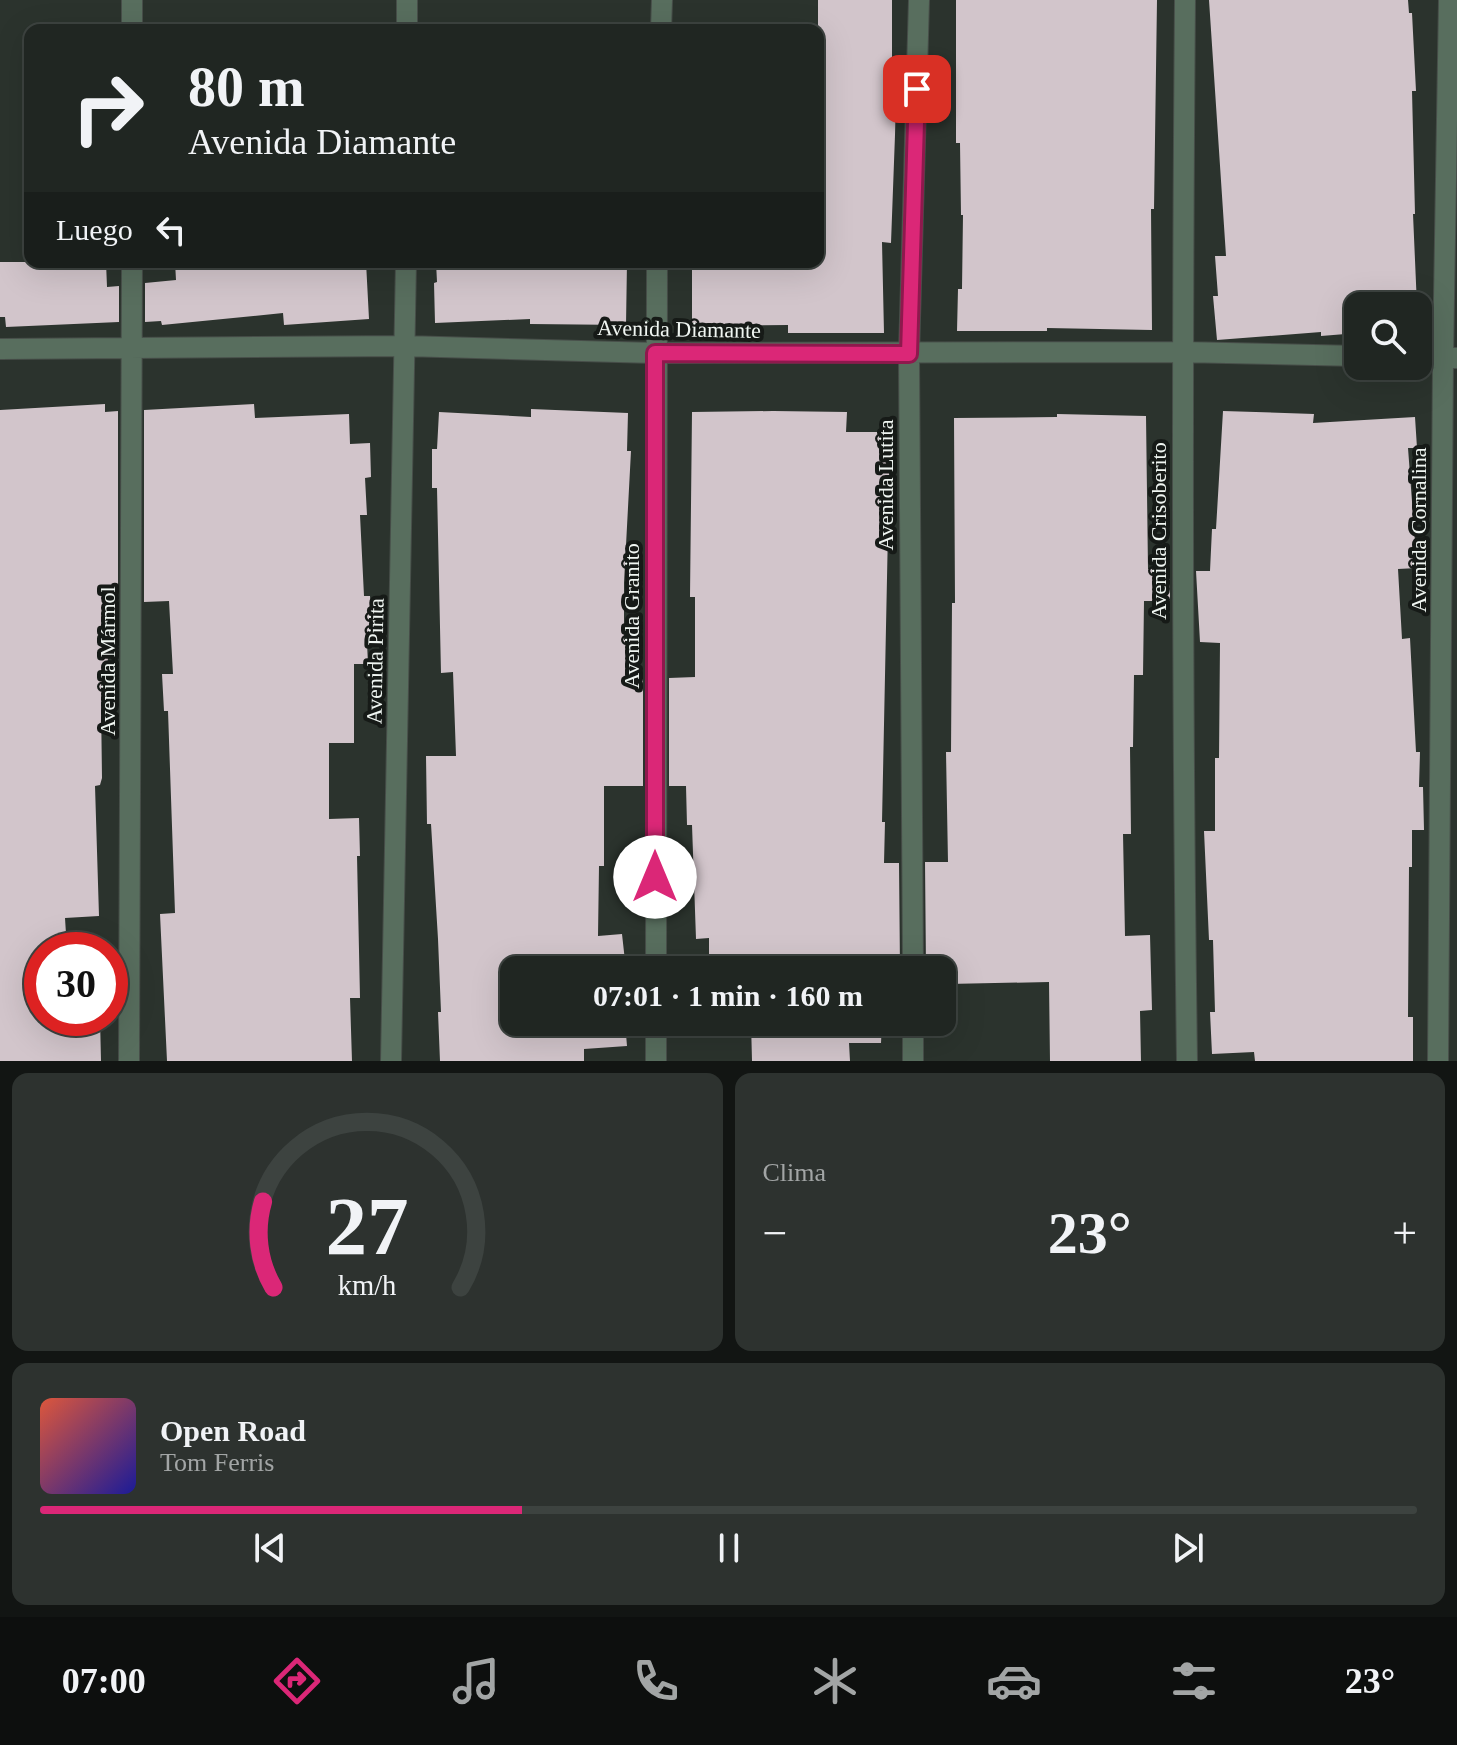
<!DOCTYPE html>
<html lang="es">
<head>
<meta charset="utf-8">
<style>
	:root { --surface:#202622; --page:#2d322f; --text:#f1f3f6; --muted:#a2a5a5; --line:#3d4340; --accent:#db2777 }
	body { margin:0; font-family:"Times New Roman",serif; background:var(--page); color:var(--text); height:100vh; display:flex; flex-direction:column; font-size:30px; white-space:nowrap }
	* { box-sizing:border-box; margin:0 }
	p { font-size:26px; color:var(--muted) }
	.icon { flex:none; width:44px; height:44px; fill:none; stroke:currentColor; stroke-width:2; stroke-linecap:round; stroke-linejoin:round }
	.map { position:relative; height:1061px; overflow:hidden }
	.panel { display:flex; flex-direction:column; gap:12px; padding:12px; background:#121513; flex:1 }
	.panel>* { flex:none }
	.top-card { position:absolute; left:24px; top:24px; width:800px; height:244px; border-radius:16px; box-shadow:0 8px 32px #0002,0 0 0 2px var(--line); background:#202622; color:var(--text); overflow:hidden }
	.tools { position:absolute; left:1344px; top:292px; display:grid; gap:16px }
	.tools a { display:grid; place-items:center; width:88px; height:88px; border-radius:16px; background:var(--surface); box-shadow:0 8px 32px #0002,0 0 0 2px var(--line); font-size:40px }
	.speed { position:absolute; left:24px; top:932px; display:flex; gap:16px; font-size:40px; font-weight:700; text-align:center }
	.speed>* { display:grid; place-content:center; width:104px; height:104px; border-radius:50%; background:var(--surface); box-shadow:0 8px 32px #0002,0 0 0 2px var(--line); line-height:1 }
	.speed .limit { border:12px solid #d22; background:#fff; color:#111 }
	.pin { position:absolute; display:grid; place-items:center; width:68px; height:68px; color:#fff; margin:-34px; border-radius:16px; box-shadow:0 4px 12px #0006 }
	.me { position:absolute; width:88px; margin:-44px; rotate:0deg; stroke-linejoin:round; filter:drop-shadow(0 0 6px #0008) }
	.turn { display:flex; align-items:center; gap:28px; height:168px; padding:0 32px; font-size:36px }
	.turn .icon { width:104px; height:104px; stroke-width:2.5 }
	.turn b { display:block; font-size:56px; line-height:68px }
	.then { display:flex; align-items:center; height:76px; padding:0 32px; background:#0003; gap:16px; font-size:30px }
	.big { font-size:60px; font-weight:600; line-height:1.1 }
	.panel .tile { flex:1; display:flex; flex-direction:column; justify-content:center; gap:12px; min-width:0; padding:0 28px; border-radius:16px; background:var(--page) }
	.panel .dial { align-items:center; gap:0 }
	.dial svg { height:208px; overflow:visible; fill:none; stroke:var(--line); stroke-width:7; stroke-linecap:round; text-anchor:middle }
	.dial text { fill:var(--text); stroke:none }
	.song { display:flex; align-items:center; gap:24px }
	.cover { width:96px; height:96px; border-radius:12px; background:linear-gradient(135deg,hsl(10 70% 55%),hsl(240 70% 35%)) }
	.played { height:8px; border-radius:4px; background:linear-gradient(90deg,var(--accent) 35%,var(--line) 35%) }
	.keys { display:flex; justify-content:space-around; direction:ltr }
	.heat { display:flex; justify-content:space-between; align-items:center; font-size:44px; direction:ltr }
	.panel .tiles { flex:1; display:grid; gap:12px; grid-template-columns:1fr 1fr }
	.tile:last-child { grid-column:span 2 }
	.trip { position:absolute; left:500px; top:956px; width:456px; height:80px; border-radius:16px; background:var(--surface); box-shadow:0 8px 32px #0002,0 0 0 2px var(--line); font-weight:600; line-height:80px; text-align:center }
	.tab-bar { display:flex; height:128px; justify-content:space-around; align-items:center; background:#0d0f0e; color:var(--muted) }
	.tab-bar .icon { width:56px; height:56px }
	.tab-bar .on { color:var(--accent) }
	.tab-bar b { font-size:36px; color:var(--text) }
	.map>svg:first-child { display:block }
</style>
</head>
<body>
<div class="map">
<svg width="1457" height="1061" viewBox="0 0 1457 1061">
	<rect width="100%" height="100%" fill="#2b332d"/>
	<!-- building -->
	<path fill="#d2c5cb" d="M818 0H892V96H896L895 135 891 243 882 242 884 333H788V325L692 326V262H818Z
		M956 0H1157L1154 209H1151L1152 330 1047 328V331H957L958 289H962L963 215H961L960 143H956Z
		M1209 0H1408L1409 13H1412L1416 91H1412L1415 214H1413L1417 306H1358V333L1321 336V332L1217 340 1213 296H1218L1215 256H1226Z
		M0 262H106L107 287 119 286V322L6 327 5 317H0Z
		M175 262H366L369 319 284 325 283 313 162 325 161 321 145 322V283L176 280Z
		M436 262H627L626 325 530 324V319L435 323 434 283 437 282Z
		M105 404V412L118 411V603L105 604 110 702H101L102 778 100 785 95 786 99 916 65 918 67 950H42V1018H100L101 1061H0V410Z
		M254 404 255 418 349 414 350 444 370 443 371 477 365 478 367 515H360L364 596H370L373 642 367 643 368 664H354V743H329V819L359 818 360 856H357L360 998H350L352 1061H167L160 914 175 913 168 711H164L162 674H173L169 601 144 602V410Z
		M531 409 628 413 627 451H631L624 583V640H626L627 678H643V786H604V866H599L598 936 622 934 626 970H514V1022H625L627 1046 584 1049V1061H440L438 1012H441L438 939 431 824H427L426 756H456L453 672 441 673 437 488H432V449H437L439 412 531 417Z
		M773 411 847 412 846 432H890L882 822H885L884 863H899L900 970H709V938L696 939 692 825H687L686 786H669V678L695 677V597H690L692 412Z
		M1223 411 1314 414 1313 423 1415 417 1417 448H1408L1417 568 1398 569 1402 639 1410 638 1416 752H1420L1419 787H1423L1424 830H1412V867H1409L1408 1017H1413V1061H1255L1254 1052 1212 1054 1210 1012H1215L1213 940H1209L1204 831H1215V758H1219L1220 643 1200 642 1196 571H1210L1212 529H1216Z
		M1057 414 1146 416 1148 569 1170 570V601H1144L1143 675H1134L1133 747H1130L1131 834H1123L1125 936 1150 935 1152 1010 1140 1011 1141 1061H1050L1049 982 948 984V970H926L925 862H948L946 752H951L952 603H955L954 418 1057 417Z
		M751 1022H882L881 1043H849L850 1061H752Z"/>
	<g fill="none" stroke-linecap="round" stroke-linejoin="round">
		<!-- street casing -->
		<g stroke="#474e49" stroke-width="22">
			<path id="street" d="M1185 0C1182 354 1182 707 1187 1061
				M132 30V0
				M407 30V0
				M661 30 662 0
				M0 349 405 346 655 353 1182 352 1358 356
				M1418 357 1457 358
				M656 970 657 262
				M913 970 909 354 919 0
				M656 1022V1061
				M913 1022V1061
				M129 1061 132 262
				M391 1061 406 262
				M1438 1061 1443 358 1449 0"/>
		</g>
		<!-- street -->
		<use href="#street" stroke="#586e5e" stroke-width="20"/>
	</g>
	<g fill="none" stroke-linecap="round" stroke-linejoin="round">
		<!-- route casing -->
		<g stroke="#8e194d" stroke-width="20">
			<path id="route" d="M655 877V353L909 354 917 89"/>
		</g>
		<!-- route -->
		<use href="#route" stroke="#db2777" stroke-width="14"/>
	</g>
	<g text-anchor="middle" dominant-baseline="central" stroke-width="8" stroke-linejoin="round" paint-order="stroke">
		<!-- street labels -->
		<g font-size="22" fill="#f0f6f2" stroke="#161a17">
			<text transform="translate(679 329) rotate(1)">Avenida Diamante</text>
			<text transform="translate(885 485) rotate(-90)">Avenida Lutita</text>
			<text transform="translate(1418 530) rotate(-90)">Avenida Cornalina</text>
			<text transform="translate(1158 531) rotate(-90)">Avenida Crisoberito</text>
			<text transform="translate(631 616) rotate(-90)">Avenida Granito</text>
			<text transform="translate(107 661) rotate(-90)">Avenida Mármol</text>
			<text transform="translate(375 661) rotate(-89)">Avenida Pirita</text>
		</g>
	</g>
</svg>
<div class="tools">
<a><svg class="icon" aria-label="search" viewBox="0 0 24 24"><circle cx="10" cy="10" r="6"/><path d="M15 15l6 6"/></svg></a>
</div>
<div class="speed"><div class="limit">30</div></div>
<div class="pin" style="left:917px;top:89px;background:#d93025"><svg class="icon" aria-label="arrive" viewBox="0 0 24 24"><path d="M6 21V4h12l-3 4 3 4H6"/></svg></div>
<svg class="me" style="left:655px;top:877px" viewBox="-20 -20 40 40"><circle r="19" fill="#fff"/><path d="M0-13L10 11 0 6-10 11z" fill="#db2777"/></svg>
<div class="trip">07:01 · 1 min · 160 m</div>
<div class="top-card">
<div class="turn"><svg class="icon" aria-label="right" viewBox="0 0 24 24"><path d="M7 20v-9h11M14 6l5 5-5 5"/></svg><div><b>80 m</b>Avenida Diamante</div></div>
<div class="then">Luego<svg class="icon" aria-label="left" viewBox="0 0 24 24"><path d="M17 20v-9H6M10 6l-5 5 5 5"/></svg></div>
</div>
</div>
<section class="panel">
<div class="tiles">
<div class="tile dial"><svg viewBox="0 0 100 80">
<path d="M14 69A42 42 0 1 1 86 69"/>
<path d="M14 69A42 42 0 0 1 10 36" stroke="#db2777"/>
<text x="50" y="56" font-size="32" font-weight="700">27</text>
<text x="50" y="72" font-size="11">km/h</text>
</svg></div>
<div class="tile"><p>Clima</p>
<div class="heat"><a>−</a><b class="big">23°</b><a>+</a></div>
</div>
<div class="tile">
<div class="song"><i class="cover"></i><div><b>Open Road</b><p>Tom Ferris</p></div></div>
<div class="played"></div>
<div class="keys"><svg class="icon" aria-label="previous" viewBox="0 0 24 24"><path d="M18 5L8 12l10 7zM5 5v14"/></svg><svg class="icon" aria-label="pause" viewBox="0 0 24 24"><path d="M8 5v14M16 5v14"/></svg><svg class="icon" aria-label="next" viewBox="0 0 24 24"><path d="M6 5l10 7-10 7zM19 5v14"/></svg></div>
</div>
</div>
</section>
<nav class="tab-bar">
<b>07:00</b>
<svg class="icon on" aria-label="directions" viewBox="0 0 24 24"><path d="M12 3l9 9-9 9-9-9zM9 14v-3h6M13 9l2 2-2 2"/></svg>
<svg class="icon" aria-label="music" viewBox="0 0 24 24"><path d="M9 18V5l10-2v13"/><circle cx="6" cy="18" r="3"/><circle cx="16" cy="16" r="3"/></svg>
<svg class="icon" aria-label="phone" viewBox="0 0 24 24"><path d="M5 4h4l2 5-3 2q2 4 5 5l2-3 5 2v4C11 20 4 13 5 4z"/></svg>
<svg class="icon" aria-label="climate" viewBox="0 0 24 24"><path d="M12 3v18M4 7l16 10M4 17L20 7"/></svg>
<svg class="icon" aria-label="car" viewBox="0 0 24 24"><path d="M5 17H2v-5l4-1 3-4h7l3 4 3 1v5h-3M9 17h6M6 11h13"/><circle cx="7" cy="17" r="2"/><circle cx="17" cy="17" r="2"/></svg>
<svg class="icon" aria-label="filters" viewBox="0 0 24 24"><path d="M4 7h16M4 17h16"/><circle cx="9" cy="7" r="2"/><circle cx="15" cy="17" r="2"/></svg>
<b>23°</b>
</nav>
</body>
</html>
